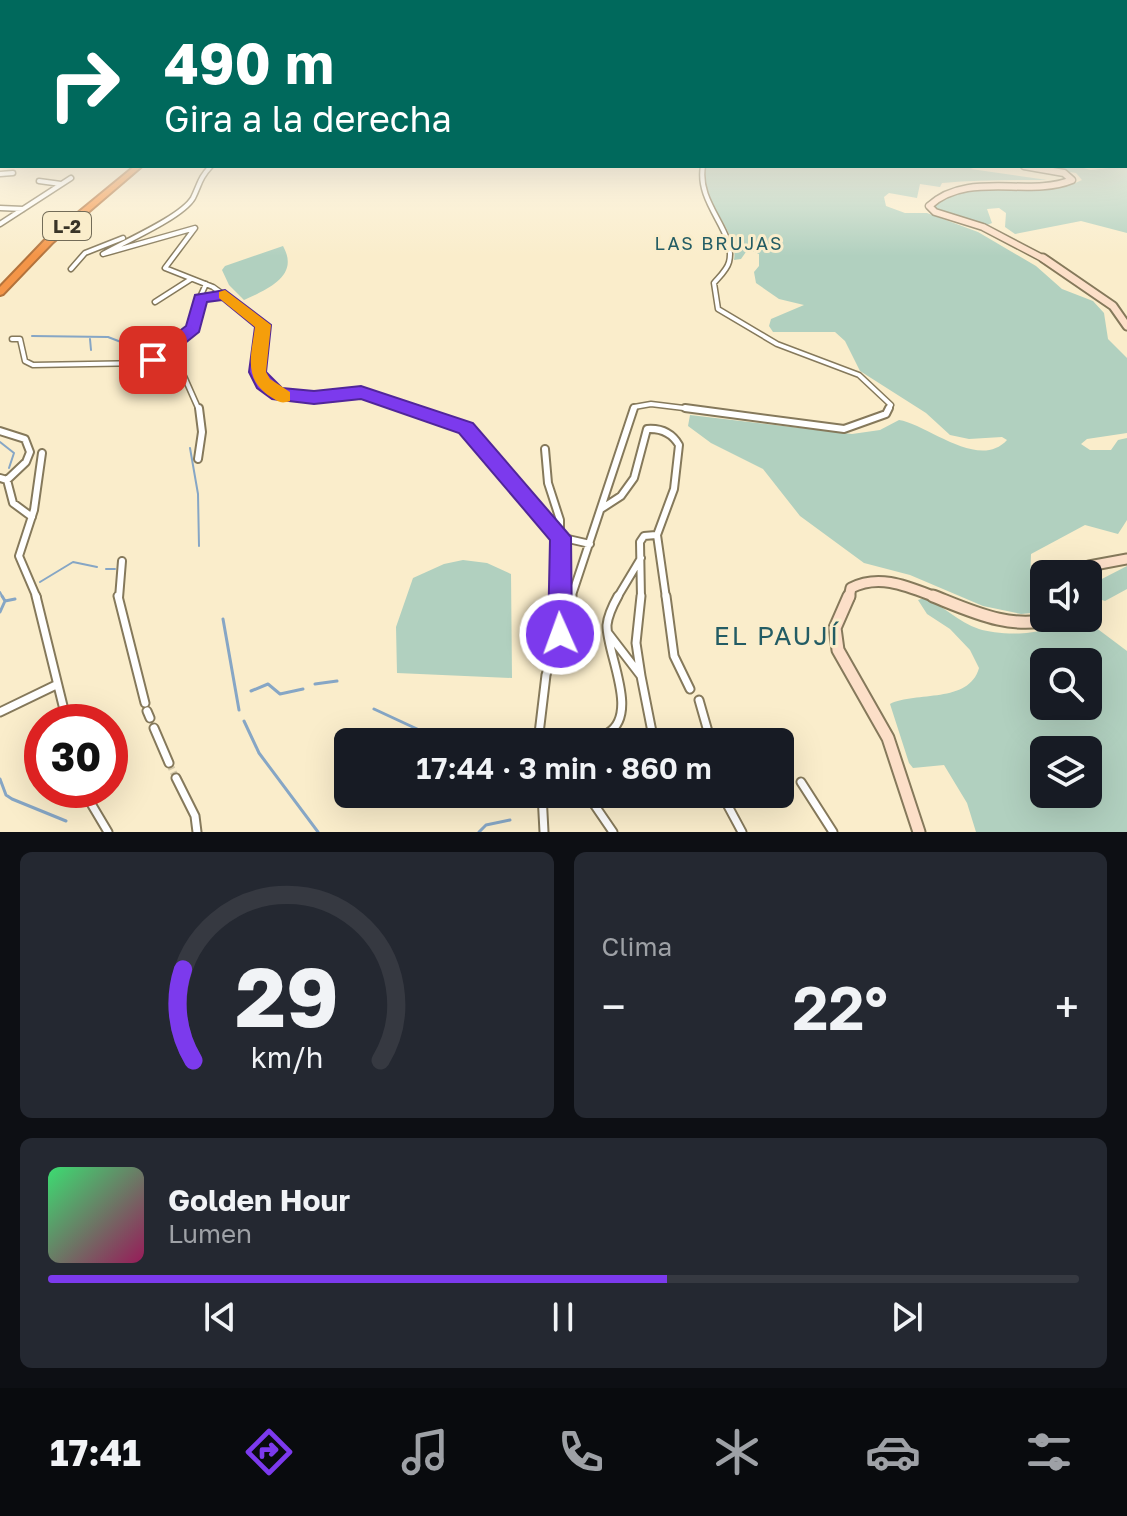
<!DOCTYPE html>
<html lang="es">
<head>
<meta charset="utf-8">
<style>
	:root { --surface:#171b24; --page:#242831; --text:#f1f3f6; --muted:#9ea1a6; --line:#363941; --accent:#7c3aed }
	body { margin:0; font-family:"Golos Text",sans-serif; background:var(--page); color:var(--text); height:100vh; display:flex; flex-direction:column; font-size:30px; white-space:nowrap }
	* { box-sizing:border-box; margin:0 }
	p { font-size:26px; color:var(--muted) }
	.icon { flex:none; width:44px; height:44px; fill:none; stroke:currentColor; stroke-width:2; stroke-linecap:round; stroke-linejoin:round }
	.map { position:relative; height:832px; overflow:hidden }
	.sheet { display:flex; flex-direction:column; gap:20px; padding:20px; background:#0d0f14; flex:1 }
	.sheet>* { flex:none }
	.banner { position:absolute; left:0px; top:0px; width:1128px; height:168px; box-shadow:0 8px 32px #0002; background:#00695c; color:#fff; overflow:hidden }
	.fabs { position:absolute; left:1030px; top:560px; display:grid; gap:16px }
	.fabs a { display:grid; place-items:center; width:72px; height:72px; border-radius:12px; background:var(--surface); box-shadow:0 8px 32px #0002; font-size:40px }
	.speed { position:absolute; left:24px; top:704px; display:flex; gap:16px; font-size:40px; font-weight:700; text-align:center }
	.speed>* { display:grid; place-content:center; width:104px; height:104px; border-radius:50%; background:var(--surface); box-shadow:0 8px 32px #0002; line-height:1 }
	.speed .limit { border:12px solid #d22; background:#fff; color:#111 }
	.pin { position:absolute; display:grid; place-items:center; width:68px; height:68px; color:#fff; margin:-34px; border-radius:16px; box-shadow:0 4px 12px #0006 }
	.me { position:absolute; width:88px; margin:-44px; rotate:358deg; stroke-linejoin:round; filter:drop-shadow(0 0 6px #0008) }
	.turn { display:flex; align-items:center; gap:28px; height:168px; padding:0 32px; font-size:36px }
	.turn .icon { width:104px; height:104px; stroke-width:2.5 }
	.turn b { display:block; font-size:56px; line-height:68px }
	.big { font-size:60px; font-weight:600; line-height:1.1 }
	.sheet .tile { flex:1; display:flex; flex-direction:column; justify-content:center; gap:12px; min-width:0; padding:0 28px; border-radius:12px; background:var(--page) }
	.sheet .dial { align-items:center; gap:0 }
	.dial svg { height:208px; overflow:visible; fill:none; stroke:var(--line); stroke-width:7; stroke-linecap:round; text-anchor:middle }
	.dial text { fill:var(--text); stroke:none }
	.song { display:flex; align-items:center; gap:24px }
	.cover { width:96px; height:96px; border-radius:12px; background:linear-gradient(135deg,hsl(140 70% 55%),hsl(330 70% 35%)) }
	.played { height:8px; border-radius:4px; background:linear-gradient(90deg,var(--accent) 60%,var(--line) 60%) }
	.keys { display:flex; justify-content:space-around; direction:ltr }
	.heat { display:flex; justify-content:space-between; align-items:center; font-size:44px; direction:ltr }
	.sheet .tiles { flex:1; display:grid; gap:20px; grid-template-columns:1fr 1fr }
	.tile:last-child { grid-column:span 2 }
	.trip { position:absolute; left:334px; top:728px; width:460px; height:80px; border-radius:12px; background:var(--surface); box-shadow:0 8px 32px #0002; font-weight:600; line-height:80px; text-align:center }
	.tab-bar { display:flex; height:128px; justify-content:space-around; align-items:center; background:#090b0e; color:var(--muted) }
	.tab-bar .icon { width:56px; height:56px }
	.tab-bar .current { color:var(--accent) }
	.tab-bar b { font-size:36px; color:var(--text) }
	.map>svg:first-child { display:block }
</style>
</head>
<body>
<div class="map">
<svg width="1127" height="832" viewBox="0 0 1127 832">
	<rect width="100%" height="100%" fill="#faedcb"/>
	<!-- green -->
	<path fill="#b1d0bf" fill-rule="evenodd" d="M1127 140V233L1081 221 1015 234 1005 227 1006 213 999 208 987 209 992 223 985 226 933 207C965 172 1041 202 1082 180L1076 173 1033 166H1076L1091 170 1126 166Z
		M707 166H977L971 169 1047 180C1011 180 977 180 942 183L940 187 920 184 917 198 889 193 884 197 886 206 905 213H927L978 232 1036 266 1062 289 1093 301 1104 313 1108 339 1127 358V433L1087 439 1081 444 1090 450H1111L1118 440 1127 438V520L1118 534 1085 525 1031 554 1030 585 1044 603 1040 612 1021 614 983 606 910 575 864 563 800 516 763 469 711 443 688 426 690 415 852 434 880 430 899 420C927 424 979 471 1007 440L1002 437 969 439 950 435 926 413 860 371 845 341 835 332H773L769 326 771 319 804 305 779 299 756 283 754 272 759 266V254L748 249 741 259 734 260C740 229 691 193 707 166Z
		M283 246C300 276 268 289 244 300L229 285 222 270 225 266Z
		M463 560 487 563 511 574 512 678 397 673 396 627 413 578 444 564Z
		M1127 566V589L1105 601 1089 596 1096 582Z
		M924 598C943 605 958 622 979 629 998 635 1050 638 1061 618H1083L1127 651V832H976L967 803 944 765 913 768 909 763 890 704C916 691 969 704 979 668L970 650 950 629 927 614 918 600ZM1044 662H1088V706H1044ZM1044 750H1088V794H1044Z"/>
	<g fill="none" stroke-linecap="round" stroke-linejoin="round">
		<!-- stream-far1 -->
		<path stroke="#86a6c5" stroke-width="2" d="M32 336 108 337 134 347
			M90 339 91 350
			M0 442 14 453 9 468
			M190 448 198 494 199 546
			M106 569H115
			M40 582 73 562 97 567
			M0 592 3 598"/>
		<!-- stream -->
		<path stroke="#86a6c5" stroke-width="3" d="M5 601 15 599
			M0 612 5 601 2 596
			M223 619 239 710
			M315 684 337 681
			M251 691 268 684 280 694 303 689
			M374 709 430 735 458 736
			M244 721 259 753 318 832
			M0 779 6 795 12 799 66 821
			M479 832 486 825 510 820"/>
		<!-- street-tunnel -->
		<path stroke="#d3c8aa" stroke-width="7" stroke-dasharray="7 3" stroke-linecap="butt" d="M169 763 176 778"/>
		<!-- street-far2 casing -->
		<g stroke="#85795b" stroke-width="7">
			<path id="street-far2" d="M211 166C199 179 200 184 193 198 182 217 124 242 103 254L195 228 165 268 213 287 262 322C267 340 254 360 260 376 274 415 334 390 362 393 379 396 398 405 415 410
				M703 166C696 204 737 232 729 262 727 270 719 277 714 283L718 309 777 344 859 375 891 405 888 410
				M0 174 13 173
				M39 181 61 184
				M0 208 23 209
				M0 224 71 178
				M71 269 85 253 123 238
				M201 298 222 295
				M155 302 191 279
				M12 339H20L25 361 33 365 146 363 193 328 196 306 206 284
				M171 347 199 410
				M633 410 634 407 651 404 700 410"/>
		</g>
		<!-- street-far1 casing -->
		<g stroke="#85795b" stroke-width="10">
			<path id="street-far1" d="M409 408 463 426 554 530 564 538 590 544
				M685 408 844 429 886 414 889 408
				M0 431 25 439 30 452 26 462 7 480
				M545 449 548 483 560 520V598
				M198 459 202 432 199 408
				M0 478 7 480 13 503 32 517
				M601 509 621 496 634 478 647 429C661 428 672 433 679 445L674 489 657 535 666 598
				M37 598 19 556 34 510 42 453
				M119 598 122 561
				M571 598 634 408
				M617 598 641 558
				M641 598 640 542 644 536 656 535"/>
		</g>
		<!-- street casing -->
		<g stroke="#85795b" stroke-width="11">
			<path id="street" d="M36 596 67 722
				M118 596 145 703
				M560 596V629
				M666 596 674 656 690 689
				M563 625 587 655
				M608 633 641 676 654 742
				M641 676 636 643 641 596
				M699 700 711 742
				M147 711 150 718
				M0 712 56 685
				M154 728 169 763
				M538 742 546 675 572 596
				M579 742C588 735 599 738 608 733 640 714 606 652 607 625 608 615 613 605 618 596
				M176 778 195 816 197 832
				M801 782 833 832
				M83 790 108 832
				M542 794 544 832
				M587 794 613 832
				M723 794 724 798
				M728 806 742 832"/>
		</g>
		<!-- secondary-far3 casing -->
		<g stroke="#85795b" stroke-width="9">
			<path id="secondary-far3" d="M1024 166 1064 173 1072 180C1028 198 968 170 929 206L935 212 983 227 1046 260"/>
		</g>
		<!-- secondary-far2 casing -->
		<g stroke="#85795b" stroke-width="11">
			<path id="secondary-far2" d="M1043 258 1113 306 1127 326"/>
		</g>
		<!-- secondary-far1 casing -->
		<g stroke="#85795b" stroke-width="13">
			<path id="secondary-far1" d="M1072 574 1089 566 1127 559
				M849 598 851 588C880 573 909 587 938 598"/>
		</g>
		<!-- secondary casing -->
		<g stroke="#85795b" stroke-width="15">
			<path id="secondary" d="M849 596 835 628 838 650 888 738 919 832
				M933 596C973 612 1012 631 1055 618"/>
		</g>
		<!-- highway casing -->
		<g stroke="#b3733c" stroke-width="4">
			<path id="highway" d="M135 166H142L52 243 3 294 0 295V287L46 239Z"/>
		</g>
		<!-- street-far2 -->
		<use href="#street-far2" stroke="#fff" stroke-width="4"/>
		<!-- street-far1 -->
		<use href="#street-far1" stroke="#fff" stroke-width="6"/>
		<!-- street -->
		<use href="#street" stroke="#fff" stroke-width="7"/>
		<!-- secondary-far3 -->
		<use href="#secondary-far3" stroke="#fcdfc8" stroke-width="6"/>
		<!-- secondary-far2 -->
		<use href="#secondary-far2" stroke="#fcdfc8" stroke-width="7"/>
		<!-- secondary-far1 -->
		<use href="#secondary-far1" stroke="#fcdfc8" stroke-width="9"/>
		<!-- secondary -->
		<use href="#secondary" stroke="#fcdfc8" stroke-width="11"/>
		<!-- highway -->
		<use href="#highway" fill="#f49548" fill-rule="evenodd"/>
	</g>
	<!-- sky -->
	<linearGradient id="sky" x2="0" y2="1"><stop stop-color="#81aeda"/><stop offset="0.55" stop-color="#fdf7e8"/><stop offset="1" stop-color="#fdf7e8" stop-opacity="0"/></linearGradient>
	<rect width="1127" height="256" fill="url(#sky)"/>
	<!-- route -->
	<path fill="#7c3aed" stroke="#51269a" stroke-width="2" d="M225 290 271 325 266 372 282 388 314 391 361 386 473 423 571 537 572 634 568 642 560 646 552 642 548 634 550 540 459 433 361 399 314 404 272 399 257 388 249 372 255 327 222 300 207 302 199 332 159 364H147V356L186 326 195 295Z"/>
	<!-- slow -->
	<path fill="#f59e0b" d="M225 290 271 325 266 372 270 379 290 392V401C281 404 279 402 271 397 243 379 251 357 255 327L219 298V292Z"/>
	<g text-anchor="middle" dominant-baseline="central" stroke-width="6" stroke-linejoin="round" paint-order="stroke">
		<!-- shield labels -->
		<rect fill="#faedcb" stroke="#736c58" stroke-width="2" x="43" y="212" width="48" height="28" rx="6"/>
		<g font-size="18" font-weight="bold" fill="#393427">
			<text x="67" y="226">L-2</text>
		</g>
		<!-- far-neighbourhood labels -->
		<g font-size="18" letter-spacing="2" fill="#235c64" stroke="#faedcb">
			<text x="719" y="243">LAS BRUJAS</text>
		</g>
		<!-- near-neighbourhood labels -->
		<g font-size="26" letter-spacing="2" fill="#235c64" stroke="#faedcb">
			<text x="777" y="635">EL PAUJÍ</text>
		</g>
	</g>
</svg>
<div class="fabs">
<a><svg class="icon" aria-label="sound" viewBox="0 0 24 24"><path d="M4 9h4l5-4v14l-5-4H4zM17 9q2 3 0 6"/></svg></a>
<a><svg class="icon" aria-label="search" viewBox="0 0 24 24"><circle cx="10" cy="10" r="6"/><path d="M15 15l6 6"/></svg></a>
<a><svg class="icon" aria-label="layers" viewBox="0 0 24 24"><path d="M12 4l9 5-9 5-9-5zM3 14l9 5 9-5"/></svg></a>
</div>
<div class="speed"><div class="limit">30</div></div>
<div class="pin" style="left:153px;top:360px;background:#d93025"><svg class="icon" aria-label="arrive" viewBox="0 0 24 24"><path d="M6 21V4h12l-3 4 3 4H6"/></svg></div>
<svg class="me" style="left:560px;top:634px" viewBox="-20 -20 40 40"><circle r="17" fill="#7c3aed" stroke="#fff" stroke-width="3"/><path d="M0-11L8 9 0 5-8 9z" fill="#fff"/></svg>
<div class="trip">17:44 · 3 min · 860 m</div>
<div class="banner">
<div class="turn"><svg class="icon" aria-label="right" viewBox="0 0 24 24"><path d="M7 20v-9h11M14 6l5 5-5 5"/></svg><div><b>490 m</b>Gira a la derecha</div></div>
</div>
</div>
<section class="sheet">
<div class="tiles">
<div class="tile dial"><svg viewBox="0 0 100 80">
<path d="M14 69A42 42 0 1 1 86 69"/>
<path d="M14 69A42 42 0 0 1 10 34" stroke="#7c3aed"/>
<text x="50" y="56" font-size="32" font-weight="700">29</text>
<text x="50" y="72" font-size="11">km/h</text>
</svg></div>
<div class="tile"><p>Clima</p>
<div class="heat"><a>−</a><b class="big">22°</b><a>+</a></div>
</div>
<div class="tile">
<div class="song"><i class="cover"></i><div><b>Golden Hour</b><p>Lumen</p></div></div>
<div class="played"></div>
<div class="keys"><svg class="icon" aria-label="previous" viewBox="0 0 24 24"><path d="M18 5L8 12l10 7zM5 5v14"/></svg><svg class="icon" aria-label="pause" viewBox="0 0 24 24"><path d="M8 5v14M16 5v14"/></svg><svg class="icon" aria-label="next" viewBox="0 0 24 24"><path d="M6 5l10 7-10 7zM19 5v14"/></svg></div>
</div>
</div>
</section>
<nav class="tab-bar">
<b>17:41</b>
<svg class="icon current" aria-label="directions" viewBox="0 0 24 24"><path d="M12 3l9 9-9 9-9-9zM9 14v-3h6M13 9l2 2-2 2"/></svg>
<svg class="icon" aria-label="music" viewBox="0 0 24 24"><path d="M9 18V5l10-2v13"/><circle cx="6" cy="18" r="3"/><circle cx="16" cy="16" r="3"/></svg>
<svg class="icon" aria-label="phone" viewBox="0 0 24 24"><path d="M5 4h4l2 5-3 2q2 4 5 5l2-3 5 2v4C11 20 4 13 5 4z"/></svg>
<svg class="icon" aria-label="climate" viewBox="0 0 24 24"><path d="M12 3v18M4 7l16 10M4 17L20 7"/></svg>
<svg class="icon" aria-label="car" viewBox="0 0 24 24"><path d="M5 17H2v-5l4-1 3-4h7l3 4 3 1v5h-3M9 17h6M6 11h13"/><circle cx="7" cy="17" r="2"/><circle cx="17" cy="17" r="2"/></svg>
<svg class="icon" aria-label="filters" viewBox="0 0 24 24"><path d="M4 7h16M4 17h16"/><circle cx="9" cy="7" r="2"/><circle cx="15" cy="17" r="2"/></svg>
</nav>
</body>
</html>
